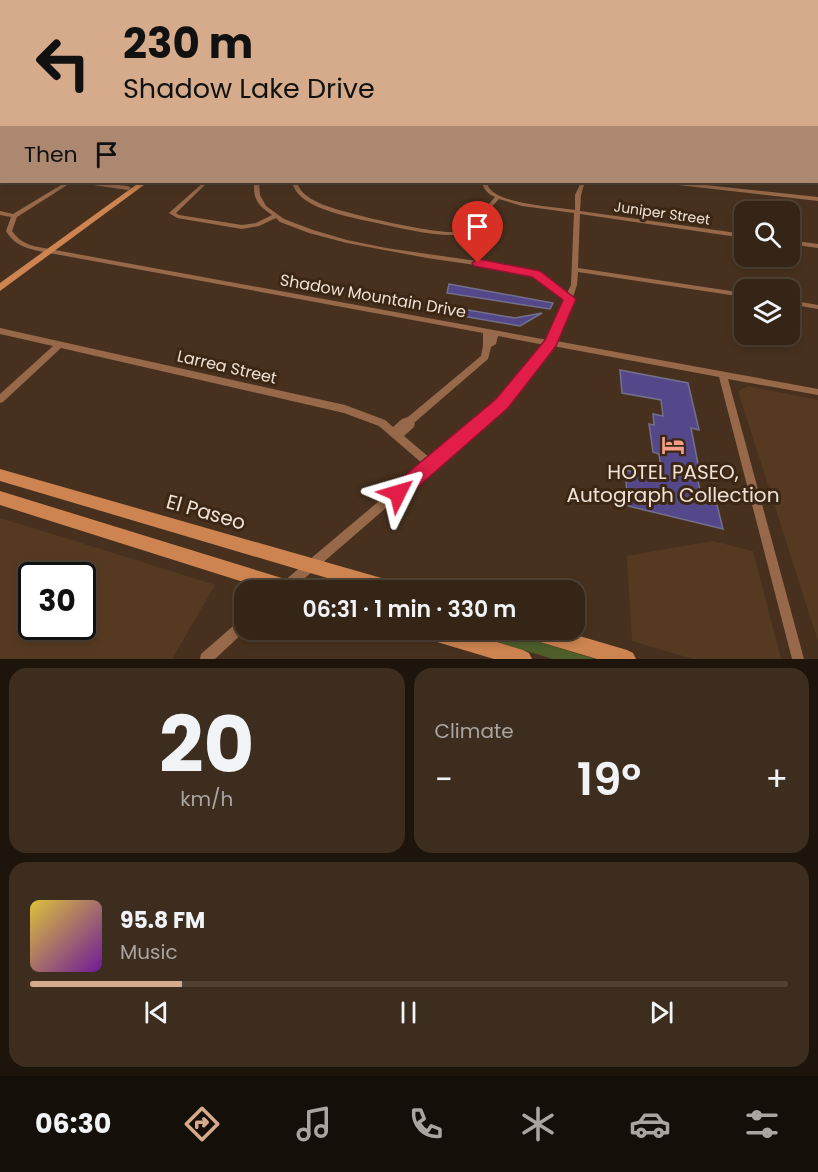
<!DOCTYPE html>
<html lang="en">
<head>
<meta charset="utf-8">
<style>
	:root { --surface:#352516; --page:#3d2d1f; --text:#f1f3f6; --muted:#aaa5a1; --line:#4f4235; --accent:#d6ab8b }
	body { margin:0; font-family:Poppins,sans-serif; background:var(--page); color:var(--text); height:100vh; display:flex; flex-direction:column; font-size:22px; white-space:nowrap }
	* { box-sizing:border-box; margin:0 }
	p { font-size:20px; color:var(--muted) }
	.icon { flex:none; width:33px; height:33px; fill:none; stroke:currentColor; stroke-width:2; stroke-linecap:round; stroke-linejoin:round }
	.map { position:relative; height:659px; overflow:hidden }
	.details { display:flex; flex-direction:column; gap:9px; padding:9px; background:#1d140c; flex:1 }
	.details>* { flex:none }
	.top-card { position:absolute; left:0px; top:0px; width:819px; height:183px; box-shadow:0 3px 9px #0003,0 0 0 2px var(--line); background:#d6ab8b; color:#111; overflow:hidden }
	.buttons { position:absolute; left:734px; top:201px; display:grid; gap:12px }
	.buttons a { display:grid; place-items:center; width:66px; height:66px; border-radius:12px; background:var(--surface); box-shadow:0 3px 9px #0003,0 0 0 2px var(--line); font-size:30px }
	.speed { position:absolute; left:18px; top:562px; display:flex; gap:12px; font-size:30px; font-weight:700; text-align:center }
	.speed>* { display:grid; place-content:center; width:78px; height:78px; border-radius:50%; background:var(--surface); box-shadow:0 3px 9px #0003,0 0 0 2px var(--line); line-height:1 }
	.speed .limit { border:3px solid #111; border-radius:9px; background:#fff; color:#111 }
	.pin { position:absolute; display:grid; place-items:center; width:51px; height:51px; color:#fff; margin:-62px -26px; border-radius:50% 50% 50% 0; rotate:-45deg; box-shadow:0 0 6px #0007 }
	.pin .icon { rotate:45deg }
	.me { position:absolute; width:66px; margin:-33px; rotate:50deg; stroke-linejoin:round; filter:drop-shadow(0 0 4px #0008) }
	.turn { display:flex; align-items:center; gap:21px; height:126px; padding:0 24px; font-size:27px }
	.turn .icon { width:78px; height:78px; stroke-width:2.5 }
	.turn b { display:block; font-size:42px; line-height:51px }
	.then { display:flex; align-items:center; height:57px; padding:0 24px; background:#0003; gap:12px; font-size:22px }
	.big { font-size:45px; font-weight:600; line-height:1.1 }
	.details .tile { flex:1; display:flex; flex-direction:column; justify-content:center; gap:9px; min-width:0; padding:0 21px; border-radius:18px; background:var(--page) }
	.details .dial { align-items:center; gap:0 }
	.dial b { font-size:78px; line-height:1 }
	.song { display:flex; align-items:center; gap:18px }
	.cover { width:72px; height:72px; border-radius:9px; background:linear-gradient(135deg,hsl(50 70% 55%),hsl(280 70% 35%)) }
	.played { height:6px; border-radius:3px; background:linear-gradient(90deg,var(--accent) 20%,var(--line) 20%) }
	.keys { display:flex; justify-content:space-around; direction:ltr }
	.heat { display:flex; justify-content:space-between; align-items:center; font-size:33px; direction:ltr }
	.details .tiles { flex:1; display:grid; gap:9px; grid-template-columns:1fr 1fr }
	.tile:last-child { grid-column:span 2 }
	.trip { position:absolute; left:234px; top:580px; width:351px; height:60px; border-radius:18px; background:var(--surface); box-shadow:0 3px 9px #0003,0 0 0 2px var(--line); font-weight:600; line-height:60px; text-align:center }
	.menu { display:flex; height:96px; justify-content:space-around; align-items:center; background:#150f09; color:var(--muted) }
	.menu .icon { width:42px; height:42px }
	.menu .selected { color:var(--accent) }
	.menu b { font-size:27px; color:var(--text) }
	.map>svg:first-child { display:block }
</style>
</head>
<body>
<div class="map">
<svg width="818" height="659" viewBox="0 0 818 659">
	<rect width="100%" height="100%" fill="#47311e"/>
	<!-- built -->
	<path fill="#553a21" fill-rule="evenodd" d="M748 386 818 400V641L738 391Z
		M0 518 91 546 215 585 172 659H0ZM32 576H82V627H32Z
		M713 541 753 551 781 659H693L632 641 627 556Z"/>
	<!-- green -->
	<path fill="#4e5e29" d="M457 630H500L595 659H553Z"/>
	<!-- building -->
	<path fill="#54488a" stroke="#73708d" stroke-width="1.5" d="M449 284 553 303 550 309 447 293Z
		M445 306 515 318 542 313 520 326 445 313Z
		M620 370 688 383 699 430 691 428 699 469 695 468 700 490 704 491 706 502 717 505 723 529 628 506 625 470 662 478 659 454 653 452 649 424 654 425 653 414 663 416 661 400 622 393Z"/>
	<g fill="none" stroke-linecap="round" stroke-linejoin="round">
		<!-- street -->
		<path fill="#97694a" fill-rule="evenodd" d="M0 105H2V108H0Z
			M0 133H2V135H0Z
			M0 161H2V164H0Z
			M66 182H72L17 217 12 231C20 243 31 246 44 248L548 340 565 299 542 280 524 272 427 258 347 243 309 233 280 222 276 218 259 226 242 229 177 218 169 213 204 182H208L176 213 179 215 242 225 256 223 272 215C258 205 253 200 254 182H259L260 195 266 206 284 219 313 230 347 240 386 248 525 268 546 276 567 293 571 285 574 213 522 206 499 199 466 234C438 238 405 229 377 223 358 219 337 215 318 207 307 202 295 195 292 182H297C300 193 309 198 319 203 337 212 448 238 463 231 469 228 489 204 495 197 488 194 483 189 482 182H486C488 185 488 187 491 190 504 204 555 207 575 210V195L581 182H585L581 195 580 211 744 234V238L580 214 578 268 744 293V297L578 272 577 285 573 297 574 299 571 301 556 341 818 389V395L728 379 804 659H792L719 377 553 346 539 365 505 406 436 465 434 468 431 469 290 591H275L277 587 423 464 379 426 344 413 61 348 3 402 0 403V394L53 346 0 334V328L345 405 385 420 393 427 402 419 408 417 481 356 483 346V333L44 252C28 249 15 246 6 231L11 217 0 215V211L13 214ZM498 336 545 345 499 400 430 458 404 436 414 427 415 422 488 359 491 347 496 344Z
			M83 182H93L128 186 131 188 128 190 86 184Z
			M666 182H678L818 197V201L669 184Z
			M789 240 818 244V248L789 244Z
			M789 300 818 305V309L789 304Z
			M244 618V630H246L215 659H200L201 654 240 620Z"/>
		<!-- secondary -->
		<path fill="#cd8450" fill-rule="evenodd" d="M140 182H148L0 291V283Z
			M0 469 399 583 405 585 407 591H371L0 481Z
			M0 491 298 583 304 585 306 591H272L0 505Z
			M418 630H456L523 650 529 653 532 659H494L427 639 421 636Z
			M521 630H559L627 650 633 653 636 659H597L530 639 524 636Z"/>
	</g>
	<!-- sky -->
	<linearGradient id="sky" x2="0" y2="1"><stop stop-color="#271b10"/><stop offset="0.53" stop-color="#584e4c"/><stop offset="1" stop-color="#584e4c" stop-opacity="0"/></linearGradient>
	<rect width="818" height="194" fill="url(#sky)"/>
	<!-- route -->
	<path fill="#e11d48" stroke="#92132f" stroke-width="1.5" d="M478 259 540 271 576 299 556 346 508 408 404 499 398 502 391 499 389 493 391 487 496 399 545 340 563 300 532 277 474 266 472 263Z"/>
	<!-- icons -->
	<defs>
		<g id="hotel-bare" transform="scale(1.8)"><path d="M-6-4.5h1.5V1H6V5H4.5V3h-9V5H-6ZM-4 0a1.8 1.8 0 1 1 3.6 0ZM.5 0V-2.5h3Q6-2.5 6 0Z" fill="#f49e8a" stroke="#3c2714" stroke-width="2.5" paint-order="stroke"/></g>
	</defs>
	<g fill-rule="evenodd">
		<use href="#hotel-bare" x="673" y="445"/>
	</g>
	<g text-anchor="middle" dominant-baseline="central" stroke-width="6" stroke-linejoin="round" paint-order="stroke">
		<!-- far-street labels -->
		<g font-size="14" fill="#efe1d5" stroke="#3c2714">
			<text transform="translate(662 213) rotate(8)">Juniper Street</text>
		</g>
		<!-- street labels -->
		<g font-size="16" fill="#efe1d5" stroke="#3c2714">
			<text transform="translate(373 296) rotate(10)">Shadow Mountain Drive</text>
			<text transform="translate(227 367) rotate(13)">Larrea Street</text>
		</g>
		<!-- near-poi labels -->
		<g font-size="20" fill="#efe1d5" stroke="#3c2714">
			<text x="673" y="472">HOTEL PASEO,<tspan x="673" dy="23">Autograph Collection</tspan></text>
		</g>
		<!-- near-street labels -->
		<g font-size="20" fill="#efe1d5" stroke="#3c2714">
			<text transform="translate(206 512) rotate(16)">El Paseo</text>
		</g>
	</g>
</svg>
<div class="buttons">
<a><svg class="icon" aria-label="search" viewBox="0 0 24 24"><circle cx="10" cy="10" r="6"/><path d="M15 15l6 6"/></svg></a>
<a><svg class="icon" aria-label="layers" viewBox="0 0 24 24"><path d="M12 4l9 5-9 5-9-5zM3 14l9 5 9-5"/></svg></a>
</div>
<div class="speed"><div class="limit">30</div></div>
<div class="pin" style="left:478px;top:263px;background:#d93025"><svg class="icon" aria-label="arrive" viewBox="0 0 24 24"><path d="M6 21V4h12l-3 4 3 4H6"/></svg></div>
<svg class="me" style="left:398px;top:493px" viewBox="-20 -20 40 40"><path d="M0-17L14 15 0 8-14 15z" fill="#e11d48" stroke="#fff" stroke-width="4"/></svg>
<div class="trip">06:31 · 1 min · 330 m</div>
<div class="top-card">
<div class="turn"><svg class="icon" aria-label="left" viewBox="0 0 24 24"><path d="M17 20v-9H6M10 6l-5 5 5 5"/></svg><div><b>230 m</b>Shadow Lake Drive</div></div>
<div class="then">Then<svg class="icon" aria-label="arrive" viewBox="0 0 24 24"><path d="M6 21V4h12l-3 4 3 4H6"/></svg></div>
</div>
</div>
<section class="details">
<div class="tiles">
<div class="tile dial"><b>20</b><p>km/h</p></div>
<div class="tile"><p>Climate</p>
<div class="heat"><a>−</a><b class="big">19°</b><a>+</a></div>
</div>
<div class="tile">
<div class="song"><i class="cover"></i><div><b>95.8 FM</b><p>Music</p></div></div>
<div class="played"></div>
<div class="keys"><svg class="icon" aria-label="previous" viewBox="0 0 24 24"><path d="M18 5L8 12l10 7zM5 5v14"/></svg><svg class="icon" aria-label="pause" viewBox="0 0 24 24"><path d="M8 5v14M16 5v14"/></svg><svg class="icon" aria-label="next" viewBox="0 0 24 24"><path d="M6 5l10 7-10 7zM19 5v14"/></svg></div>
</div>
</div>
</section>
<nav class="menu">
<b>06:30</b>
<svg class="icon selected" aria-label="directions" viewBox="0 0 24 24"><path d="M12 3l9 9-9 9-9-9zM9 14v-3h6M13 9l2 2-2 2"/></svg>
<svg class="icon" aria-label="music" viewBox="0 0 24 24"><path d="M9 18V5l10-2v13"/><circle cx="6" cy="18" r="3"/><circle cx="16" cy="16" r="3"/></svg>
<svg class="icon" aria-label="phone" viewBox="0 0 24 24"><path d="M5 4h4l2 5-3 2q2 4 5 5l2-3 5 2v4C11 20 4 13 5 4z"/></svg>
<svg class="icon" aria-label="climate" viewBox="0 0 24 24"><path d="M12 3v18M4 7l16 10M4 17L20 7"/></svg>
<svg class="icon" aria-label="car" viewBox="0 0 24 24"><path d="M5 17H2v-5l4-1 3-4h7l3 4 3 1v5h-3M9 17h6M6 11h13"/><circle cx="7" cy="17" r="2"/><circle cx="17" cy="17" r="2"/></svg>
<svg class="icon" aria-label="filters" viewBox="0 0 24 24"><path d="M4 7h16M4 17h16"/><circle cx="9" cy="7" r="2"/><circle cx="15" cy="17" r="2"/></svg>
</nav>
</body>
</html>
